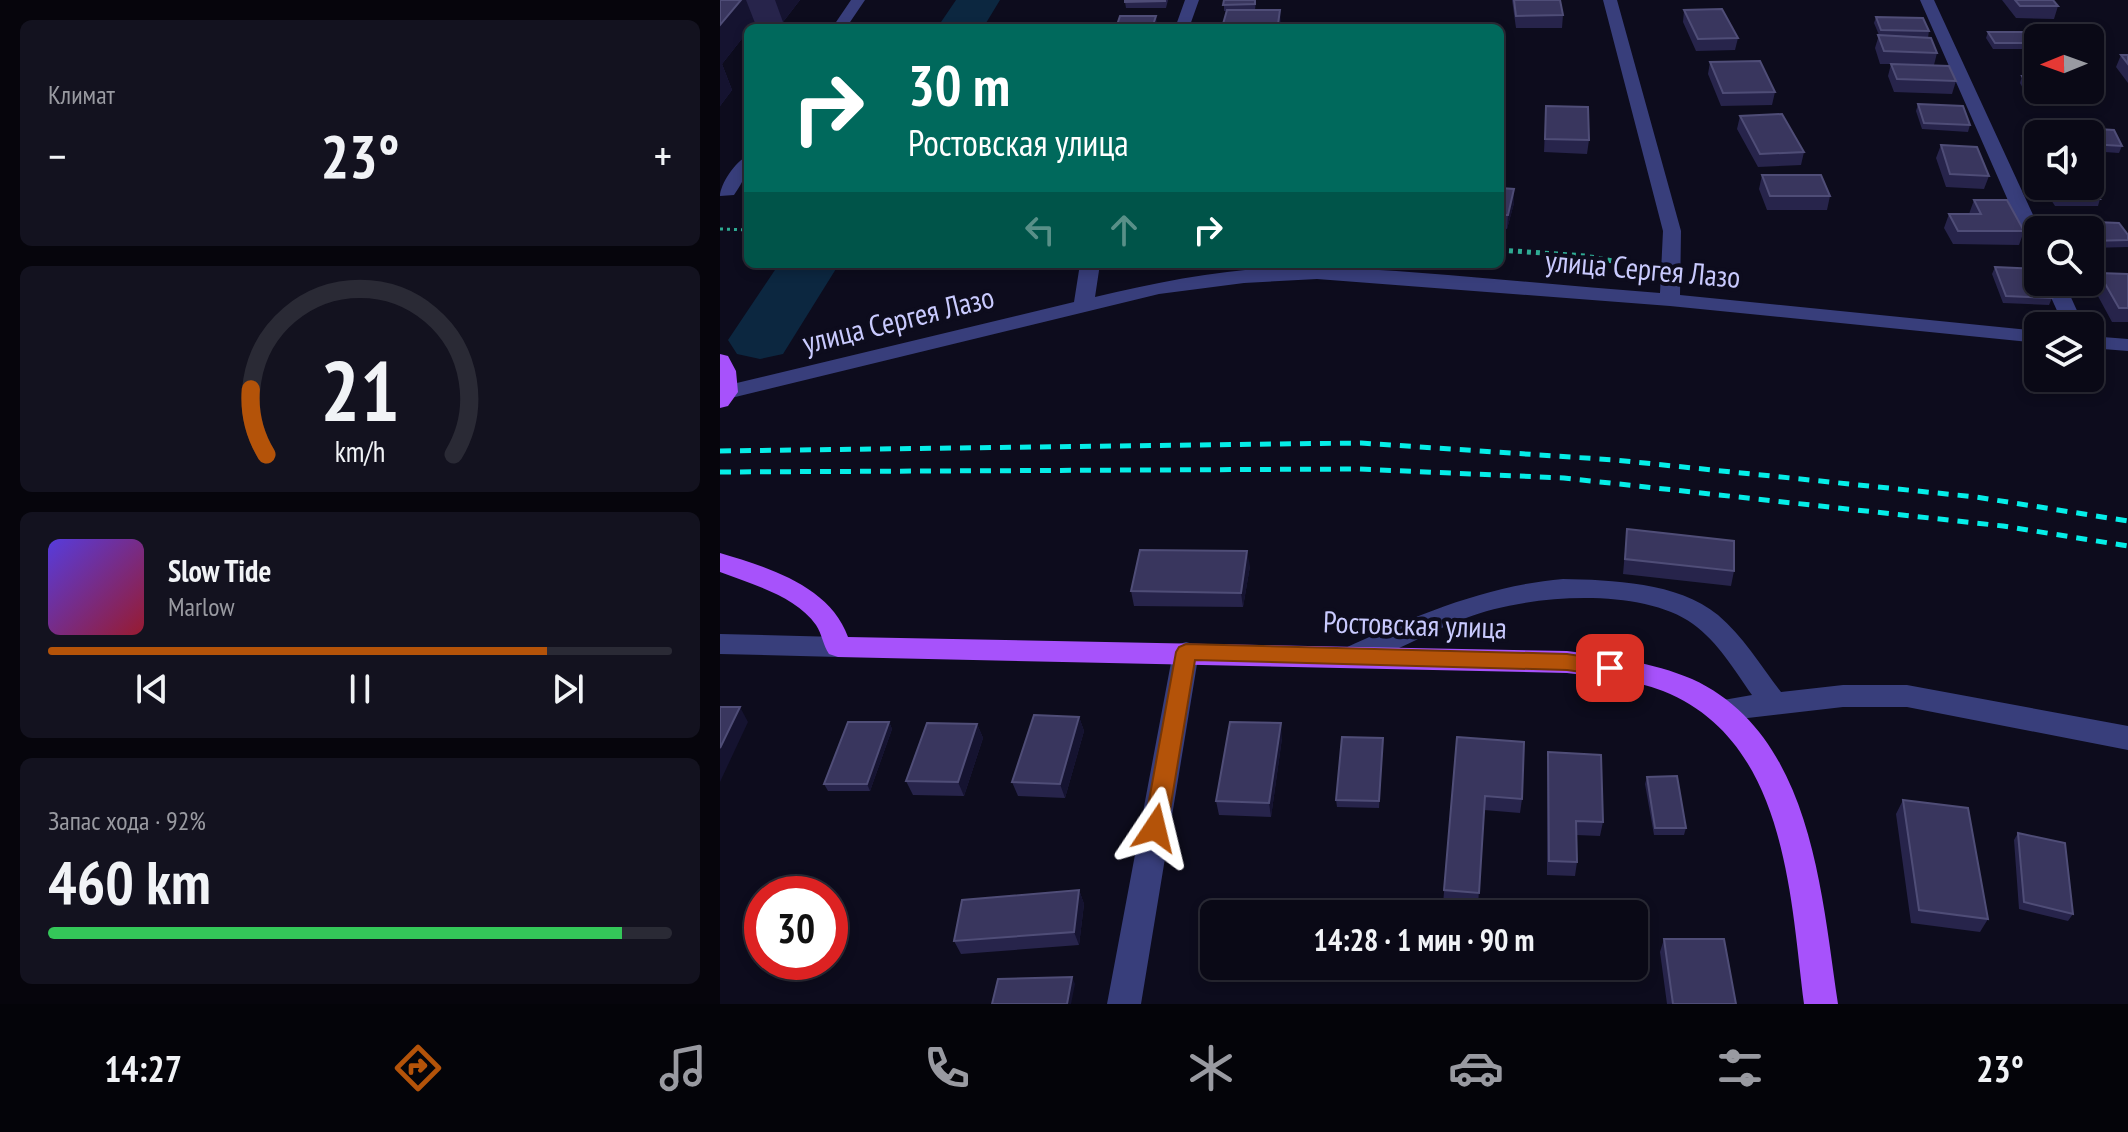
<!DOCTYPE html>
<html lang="ru">
<head>
<meta charset="utf-8">
<style>
	:root { --surface:#0a0916; --page:#13121f; --text:#f1f3f6; --muted:#999aa1; --line:#2a2a35; --accent:#b45309 }
	body { margin:0; font-family:"PT Sans Narrow",sans-serif; background:var(--page); color:var(--text); height:100vh; display:flex; flex-direction:column; font-size:30px; white-space:nowrap }
	* { box-sizing:border-box; margin:0 }
	p { font-size:26px; color:var(--muted) }
	.icon { flex:none; width:44px; height:44px; fill:none; stroke:currentColor; stroke-width:2; stroke-linecap:round; stroke-linejoin:round }
	.map { position:relative; flex:1; overflow:hidden }
	.drawer { display:flex; flex-direction:column; gap:20px; padding:20px; background:#06050c; width:720px }
	.drawer>* { flex:none }
	.guide { position:absolute; left:24px; top:24px; width:760px; height:244px; border-radius:12px; box-shadow:0 4px 12px #0003,0 0 0 2px var(--line); background:#00695c; color:#fff; overflow:hidden }
	.needle { width:52px; rotate:269deg }
	.controls { position:absolute; left:1304px; top:24px; display:grid; gap:16px }
	.controls a { display:grid; place-items:center; width:80px; height:80px; border-radius:12px; background:var(--surface); box-shadow:0 4px 12px #0003,0 0 0 2px var(--line); font-size:40px }
	.speed { position:absolute; left:24px; top:876px; display:flex; gap:16px; font-size:40px; font-weight:700; text-align:center }
	.speed>* { display:grid; place-content:center; width:104px; height:104px; border-radius:50%; background:var(--surface); box-shadow:0 4px 12px #0003,0 0 0 2px var(--line); line-height:1 }
	.speed .limit { border:12px solid #d22; background:#fff; color:#111 }
	.pin { position:absolute; display:grid; place-items:center; width:68px; height:68px; color:#fff; margin:-34px; border-radius:16px; box-shadow:0 4px 12px #0006 }
	.me { position:absolute; width:88px; margin:-44px; rotate:10deg; stroke-linejoin:round; filter:drop-shadow(0 0 6px #0008) }
	.turn { display:flex; align-items:center; gap:28px; height:168px; padding:0 32px; font-size:36px }
	.turn .icon { width:104px; height:104px; stroke-width:2.5 }
	.turn b { display:block; font-size:56px; line-height:68px }
	.lanes { display:flex; align-items:center; height:76px; padding:0 32px; background:#0003; justify-content:center; gap:40px; direction:ltr }
	.lanes .off { opacity:.35 }
	.big { font-size:60px; font-weight:800; line-height:1.1 }
	.drawer .card { flex:1; display:flex; flex-direction:column; justify-content:center; gap:12px; min-width:0; padding:0 28px; border-radius:12px; background:var(--page) }
	.drawer .dial { align-items:center; gap:0 }
	.dial svg { height:208px; overflow:visible; fill:none; stroke:var(--line); stroke-width:7; stroke-linecap:round; text-anchor:middle }
	.dial text { fill:var(--text); stroke:none }
	.song { display:flex; align-items:center; gap:24px }
	.cover { width:96px; height:96px; border-radius:12px; background:linear-gradient(135deg,hsl(250 70% 55%),hsl(350 70% 35%)) }
	.played { height:8px; border-radius:4px; background:linear-gradient(90deg,var(--accent) 80%,var(--line) 80%) }
	.keys { display:flex; justify-content:space-around; direction:ltr }
	.heat { display:flex; justify-content:space-between; align-items:center; font-size:44px; direction:ltr }
	.charge { height:12px; border-radius:6px; background:linear-gradient(90deg,#34c759 92%,var(--line) 0) }
	.trip { position:absolute; left:480px; top:900px; width:448px; height:80px; border-radius:12px; background:var(--surface); box-shadow:0 4px 12px #0003,0 0 0 2px var(--line); font-weight:800; line-height:80px; text-align:center }
	.dock { display:flex; height:128px; justify-content:space-around; align-items:center; background:#040409; color:var(--muted) }
	.dock .icon { width:56px; height:56px }
	.dock .on { color:var(--accent) }
	.dock b { font-size:36px; color:var(--text) }
	main { display:flex; flex:1; min-height:0 }
	.map>svg:first-child { display:block }
</style>
</head>
<body>
<main>
<section class="drawer">
<div class="card"><p>Климат</p>
<div class="heat"><a>−</a><b class="big">23°</b><a>+</a></div>
</div>
<div class="card dial"><svg viewBox="0 0 100 80">
<path d="M14 69A42 42 0 1 1 86 69"/>
<path d="M14 69A42 42 0 0 1 8 44" stroke="#b45309"/>
<text x="50" y="56" font-size="32" font-weight="700">21</text>
<text x="50" y="72" font-size="11">km/h</text>
</svg></div>
<div class="card">
<div class="song"><i class="cover"></i><div><b>Slow Tide</b><p>Marlow</p></div></div>
<div class="played"></div>
<div class="keys"><svg class="icon" aria-label="previous" viewBox="0 0 24 24"><path d="M18 5L8 12l10 7zM5 5v14"/></svg><svg class="icon" aria-label="pause" viewBox="0 0 24 24"><path d="M8 5v14M16 5v14"/></svg><svg class="icon" aria-label="next" viewBox="0 0 24 24"><path d="M6 5l10 7-10 7zM19 5v14"/></svg></div>
</div>
<div class="card"><p>Запас хода · 92%</p><b class="big">460 km</b><div class="charge"></div></div>
</section>
<div class="map">
<svg width="1408" height="1004" viewBox="0 0 1408 1004">
	<rect width="100%" height="100%" fill="#0d0c1d"/>
	<g fill="none" stroke-linecap="round" stroke-linejoin="round">
		<!-- river -->
		<path fill="#0c2740" fill-rule="evenodd" d="M236 0H280L263 28H217Z
			M59 264H119L63 354 40 359 17 354 8 340Z"/>
		<!-- path-far1 -->
		<path stroke="#2fac94" stroke-width="3" stroke-dasharray="3 4" stroke-linecap="butt" d="M0 229 28 230"/>
		<!-- path -->
		<path stroke="#2fac94" stroke-width="5" stroke-dasharray="4 5" stroke-linecap="butt" d="M780 250 865 256 920 266"/>
		<!-- minor -->
		<path fill="#383e7b" fill-rule="evenodd" d="M131 0H145L126 28H112Z
			M465 0H479L469 28H455Z
			M883 0H897L961 231 960 295 1318 331V343L950 306 597 279 524 283 439 294 7 399 0 397V387L354 302 360 264H380L375 297C447 280 524 265 599 267 712 271 827 285 940 293L943 231Z
			M1200 0H1214L1320 230 1318 252 1308 246Z
			M28 156C28 173 24 180 14 195L0 196C0 185 15 161 28 156Z
			M1324 282H1344L1364 326H1344Z
			M1370 336 1408 339V351L1370 348Z
			M843 579C891 580 958 582 998 615 1023 636 1041 666 1061 692L1123 685H1187L1408 726V750L1187 707H1123L1002 721 992 718 988 710 992 702 1032 695C1015 671 998 642 973 624 920 586 805 595 746 618 708 632 672 654 633 667L623 663 620 656 623 649C695 616 764 586 843 579Z
			M0 634 118 637 127 640 131 647 127 654 118 657 0 654Z
			M466 642 476 645 479 652 421 1004H387L453 652 456 645Z"/>
		<!-- major -->
		<path fill="#a752fb" fill-rule="evenodd" d="M0 354 8 356 16 371 18 392 8 406 0 408Z
			M0 553C47 567 110 586 128 637L847 651C889 657 932 662 972 679 1092 734 1101 891 1118 1004H1084C1070 893 1066 740 943 691 913 679 879 677 847 673L118 657 109 654C103 645 102 634 96 625 76 596 31 584 0 572Z"/>
		<!-- rail -->
		<path stroke="#05eee8" stroke-width="5" stroke-dasharray="11 9" stroke-linecap="butt" d="M0 451 641 443 895 460 1256 497 1408 521
			M0 472 639 469 844 478 1283 526 1408 546"/>
	</g>
	<!-- wall -->
	<path fill="#27244b" d="M0 0H80L63 22 35 23 28 28V31L2 64 12 90 0 106Z
		M448 0 446 8H406L405 2Z
		M504 0H536L535 10H560V28H504L503 24 506 11H504Z
		M792 0H840L843 15 842 28H796Z
		M1282 0H1333L1338 6 1334 19 1296 18Z
		M964 10 1018 38 1015 50 976 51 963 22Z
		M1156 17 1209 31 1208 38 1217 53 1214 65 1236 81 1232 94 1174 92 1168 76 1171 64H1160L1155 48 1159 35 1154 23Z
		M1268 32 1318 39V49H1273L1266 38Z
		M1401 55H1408V83L1396 67Z
		M990 62 1055 92 1052 105 1001 106 988 74Z
		M1302 76 1357 94 1355 101 1309 99 1300 83Z
		M1198 104 1250 125 1248 132 1202 129 1196 111Z
		M826 106 869 140 867 154 824 152Z
		M1020 116 1084 152 1081 165 1038 167 1017 129Z
		M1343 127 1394 130 1402 146 1399 153 1370 151V134H1341Z
		M1221 145 1269 176 1264 189 1226 187 1216 158Z
		M1042 175 1110 196 1107 210H1047L1039 189Z
		M1322 186H1370L1380 199 1378 206H1335Z
		M780 188 794 189V203L787 229 780 228Z
		M1254 200 1304 231 1299 245 1233 244 1224 228 1229 214H1249Z
		M1352 221 1408 235V247L1370 248V230H1350L1349 228Z
		M1275 267 1332 298 1329 305 1283 303 1272 274Z
		M1379 273 1408 274V322H1392L1373 287Z
		M907 529 1014 571 1011 586 903 574Z
		M530 566 523 607 414 606 411 591Z
		M359 717 364 731 345 798 298 796 292 782Z
		M169 722 172 729 150 791H108L104 784Z
		M257 724 263 738 244 796 193 795 186 781Z
		M737 737 802 799 800 813 764 810 758 906 723 904Z
		M562 738 551 817 499 815 496 801Z
		M663 738 659 808 617 807 616 800Z
		M828 752 883 822 880 836 856 835 857 862 855 876 827 875V766Z
		M927 777 966 828 964 835H934L925 784Z
		M1183 800 1268 919 1260 932 1191 923 1176 814Z
		M1298 833 1353 914 1348 921 1299 909 1294 840Z
		M359 890 364 904 359 945 241 954 234 941Z
		M944 939 1016 1004H947L940 952Z"/>
	<!-- shaded-wall -->
	<path fill="#151330" d="M21 0H26L35 23 30 28H28V31L2 64 12 90 0 106V25Z
		M55 0H80L63 22Z
		M560 10 561 22 560 28H559Z
		M436 16 437 22 435 28H432Z
		M794 189V203L787 229 788 215Z
		M527 551 530 566 523 607 521 593Z
		M20 707 28 722 0 782V748Z
		M359 717 364 731 345 798 340 784Z
		M169 722 172 729 150 791 147 784Z
		M561 723 562 738 551 817 549 803Z
		M257 724 263 738 244 796 238 782Z
		M359 890 364 904 359 945 354 932Z
		M352 977 355 984 351 1004H347Z"/>
	<!-- building -->
	<path fill="#39365e" stroke="#4f4d77" stroke-width="2" d="M0 0H21L0 25Z
		M405 0H445V1L405 2Z
		M504 0H535V4L503 5Z
		M794 0H840L843 15 796 16Z
		M1295 0H1333L1338 6H1300Z
		M1002 9 1018 38 978 39 964 10Z
		M507 10H560L558 24H503Z
		M400 16H436L432 28H396Z
		M1156 17 1203 18 1209 31 1161 30Z
		M1268 32H1313L1318 39V43H1275Z
		M1158 35 1211 38 1217 53 1164 51Z
		M1401 55H1408V64Z
		M1040 61 1055 92 1003 93 990 62Z
		M1171 64 1229 66 1236 81 1177 79Z
		M1302 76 1318 77V90H1355L1357 94 1311 93Z
		M1198 104 1243 106 1250 125 1204 123Z
		M826 106 868 107 869 140 825 139Z
		M1062 114 1084 152 1040 154 1020 116Z
		M1343 127 1394 130 1402 146 1370 144V134H1347Z
		M1221 145 1257 147 1269 176 1230 174Z
		M1042 175H1101L1110 196H1050Z
		M1370 184 1380 199H1338L1329 186H1370Z
		M780 188 794 189 788 215H780Z
		M1254 200H1287L1304 231H1238L1229 214H1261Z
		M1352 221 1399 223 1408 235V240L1370 241V230H1356Z
		M1275 267 1318 269V282H1325L1332 298 1286 296Z
		M1379 273 1408 274V308H1399Z
		M907 529 1014 541V571L905 559Z
		M420 550 527 551 521 593 411 591Z
		M0 707H20L0 748Z
		M314 715 359 717 340 784 292 782Z
		M128 722H169L147 784H104Z
		M510 722 561 723 549 803 496 801Z
		M207 723 257 724 238 782 186 781Z
		M622 737 663 738 659 801 616 800Z
		M737 737 804 742 802 799 765 796 759 893 724 890Z
		M828 752 881 755 883 822 856 821 857 862 829 861Z
		M957 776 966 828H935L927 777Z
		M1183 800 1248 808 1268 919 1199 910Z
		M1298 833 1345 843 1353 914 1304 902Z
		M359 890 354 932 234 941 242 900Z
		M944 939H1004L1016 1004H953Z
		M352 977 347 1004H272L278 979Z"/>
	<!-- route -->
	<path fill="#b45309" stroke="#753606" stroke-width="2" d="M466 644 847 654 898 662 901 668 898 674 890 676 847 670 475 660 447 828 444 835 435 838 427 835 424 828 456 652 459 647Z"/>
	<g text-anchor="middle" dominant-baseline="central" stroke-width="8" stroke-linejoin="round" paint-order="stroke">
		<!-- street labels -->
		<g font-size="30" fill="#c9cafe" stroke="#0d0c1d">
			<text transform="translate(923 268) rotate(5)">улица Сергея Лазо</text>
			<text transform="translate(178 319) rotate(-14)">улица Сергея Лазо</text>
			<text transform="translate(695 624) rotate(2)">Ростовская улица</text>
		</g>
	</g>
</svg>
<div class="controls">
<a><svg class="needle" viewBox="-14 -14 28 28"><path d="M0-13l5 13h-10z" fill="#e53935"/><path d="M0 13l5-13h-10z" fill="#999aa1"/></svg></a>
<a><svg class="icon" aria-label="sound" viewBox="0 0 24 24"><path d="M4 9h4l5-4v14l-5-4H4zM17 9q2 3 0 6"/></svg></a>
<a><svg class="icon" aria-label="search" viewBox="0 0 24 24"><circle cx="10" cy="10" r="6"/><path d="M15 15l6 6"/></svg></a>
<a><svg class="icon" aria-label="layers" viewBox="0 0 24 24"><path d="M12 4l9 5-9 5-9-5zM3 14l9 5 9-5"/></svg></a>
</div>
<div class="speed"><div class="limit">30</div></div>
<div class="pin" style="left:890px;top:668px;background:#d93025"><svg class="icon" aria-label="arrive" viewBox="0 0 24 24"><path d="M6 21V4h12l-3 4 3 4H6"/></svg></div>
<svg class="me" style="left:435px;top:828px" viewBox="-20 -20 40 40"><path d="M0-17L14 15 0 8-14 15z" fill="#b45309" stroke="#fff" stroke-width="4"/></svg>
<div class="trip">14:28 · 1 мин · 90 m</div>
<div class="guide">
<div class="turn"><svg class="icon" aria-label="right" viewBox="0 0 24 24"><path d="M7 20v-9h11M14 6l5 5-5 5"/></svg><div><b>30 m</b>Ростовская улица</div></div>
<div class="lanes"><svg class="icon off" aria-label="left" viewBox="0 0 24 24"><path d="M17 20v-9H6M10 6l-5 5 5 5"/></svg><svg class="icon off" aria-label="ahead" viewBox="0 0 24 24"><path d="M12 20V5M6 11l6-6 6 6"/></svg><svg class="icon" aria-label="right" viewBox="0 0 24 24"><path d="M7 20v-9h11M14 6l5 5-5 5"/></svg></div>
</div>
</div>
</main>
<nav class="dock">
<b>14:27</b>
<svg class="icon on" aria-label="directions" viewBox="0 0 24 24"><path d="M12 3l9 9-9 9-9-9zM9 14v-3h6M13 9l2 2-2 2"/></svg>
<svg class="icon" aria-label="music" viewBox="0 0 24 24"><path d="M9 18V5l10-2v13"/><circle cx="6" cy="18" r="3"/><circle cx="16" cy="16" r="3"/></svg>
<svg class="icon" aria-label="phone" viewBox="0 0 24 24"><path d="M5 4h4l2 5-3 2q2 4 5 5l2-3 5 2v4C11 20 4 13 5 4z"/></svg>
<svg class="icon" aria-label="climate" viewBox="0 0 24 24"><path d="M12 3v18M4 7l16 10M4 17L20 7"/></svg>
<svg class="icon" aria-label="car" viewBox="0 0 24 24"><path d="M5 17H2v-5l4-1 3-4h7l3 4 3 1v5h-3M9 17h6M6 11h13"/><circle cx="7" cy="17" r="2"/><circle cx="17" cy="17" r="2"/></svg>
<svg class="icon" aria-label="filters" viewBox="0 0 24 24"><path d="M4 7h16M4 17h16"/><circle cx="9" cy="7" r="2"/><circle cx="15" cy="17" r="2"/></svg>
<b>23°</b>
</nav>
</body>
</html>
